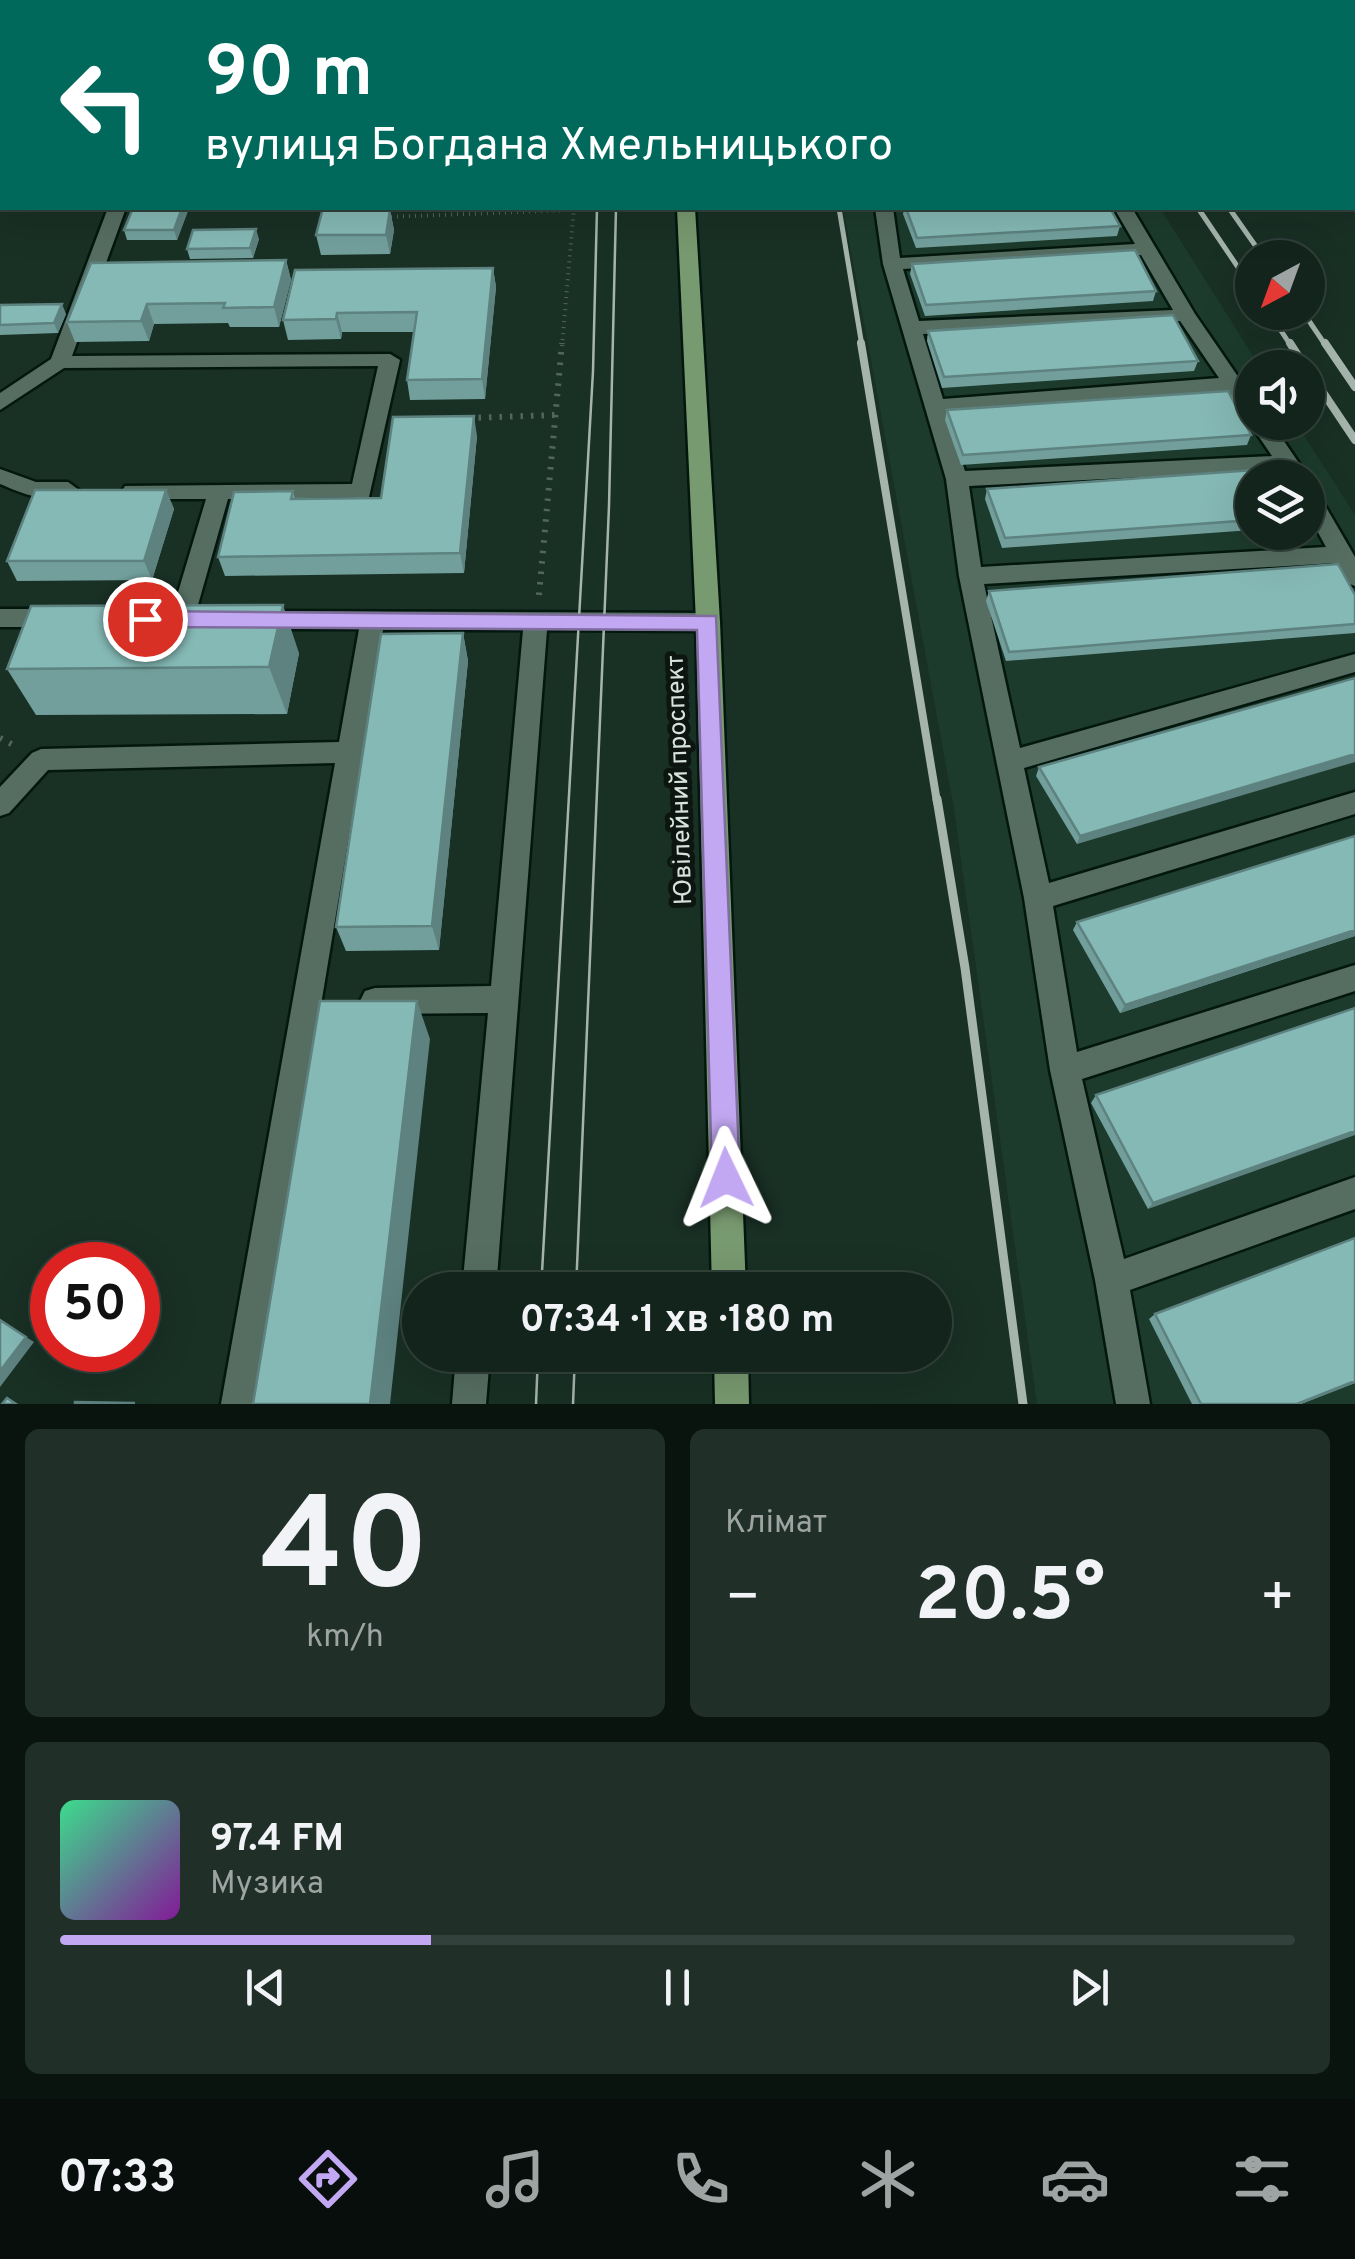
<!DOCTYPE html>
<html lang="uk">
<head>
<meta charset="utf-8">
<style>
	:root { --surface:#13241c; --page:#203029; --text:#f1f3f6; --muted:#9da4a3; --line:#32413b; --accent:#c2a8f2 }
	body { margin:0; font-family:Overpass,sans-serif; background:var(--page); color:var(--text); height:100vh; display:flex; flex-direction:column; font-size:38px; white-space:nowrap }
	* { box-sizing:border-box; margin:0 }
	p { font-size:32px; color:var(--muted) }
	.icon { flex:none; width:55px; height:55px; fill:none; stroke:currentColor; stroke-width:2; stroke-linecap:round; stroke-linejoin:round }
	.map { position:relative; height:1404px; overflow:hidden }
	.drawer { display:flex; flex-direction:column; gap:25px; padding:25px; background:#0a140f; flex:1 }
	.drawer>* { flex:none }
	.banner { position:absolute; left:0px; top:0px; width:1355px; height:210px; box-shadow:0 10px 40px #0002,0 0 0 2px var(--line); background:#00695c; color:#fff; overflow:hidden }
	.needle { width:65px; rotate:221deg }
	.fabs { position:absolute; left:1235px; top:240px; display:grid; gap:20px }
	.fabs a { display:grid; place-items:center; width:90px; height:90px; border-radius:50%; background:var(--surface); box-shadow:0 10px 40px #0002,0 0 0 2px var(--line); font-size:50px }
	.speed { position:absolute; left:30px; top:1242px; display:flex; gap:20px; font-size:50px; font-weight:700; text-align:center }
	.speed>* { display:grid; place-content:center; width:130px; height:130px; border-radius:50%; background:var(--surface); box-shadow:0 10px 40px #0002,0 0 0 2px var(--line); line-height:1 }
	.speed .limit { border:15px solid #d22; background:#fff; color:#111 }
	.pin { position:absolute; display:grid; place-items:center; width:85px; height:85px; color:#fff; margin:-42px; border:5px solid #fff; border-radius:50%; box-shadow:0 2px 10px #0007 }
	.me { position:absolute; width:110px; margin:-55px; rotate:358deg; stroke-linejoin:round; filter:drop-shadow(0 0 8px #0008) }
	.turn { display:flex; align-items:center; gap:35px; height:210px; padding:0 40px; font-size:45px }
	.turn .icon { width:130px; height:130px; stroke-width:2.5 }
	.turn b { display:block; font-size:70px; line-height:85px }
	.big { font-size:75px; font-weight:700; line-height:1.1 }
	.drawer .card { flex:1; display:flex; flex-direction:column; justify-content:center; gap:15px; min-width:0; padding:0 35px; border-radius:15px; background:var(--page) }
	.drawer .dial { align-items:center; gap:0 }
	.dial b { font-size:130px; line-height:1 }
	.song { display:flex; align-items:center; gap:30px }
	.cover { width:120px; height:120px; border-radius:15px; background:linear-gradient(135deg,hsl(150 70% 55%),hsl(290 70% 35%)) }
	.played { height:10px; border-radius:5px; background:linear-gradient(90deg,var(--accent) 30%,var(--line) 30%) }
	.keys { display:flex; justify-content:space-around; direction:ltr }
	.heat { display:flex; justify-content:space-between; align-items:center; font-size:55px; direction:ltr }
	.drawer .tiles { flex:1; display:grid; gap:25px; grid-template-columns:1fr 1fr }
	.card:last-child { grid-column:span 2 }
	.trip { position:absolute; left:402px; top:1272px; width:550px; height:100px; border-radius:50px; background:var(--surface); box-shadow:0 10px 40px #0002,0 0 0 2px var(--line); font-weight:700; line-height:100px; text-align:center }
	.tab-bar { display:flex; height:160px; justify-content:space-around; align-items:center; background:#080e0b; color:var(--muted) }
	.tab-bar .icon { width:70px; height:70px }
	.tab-bar .current { color:var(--accent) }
	.tab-bar b { font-size:45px; color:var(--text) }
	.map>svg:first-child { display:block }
</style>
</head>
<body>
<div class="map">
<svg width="1355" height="1404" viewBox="0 0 1355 1404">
	<rect width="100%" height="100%" fill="#193025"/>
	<!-- built -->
	<path fill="#1c3b2d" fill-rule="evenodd" d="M843 208H1160L1260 367 1252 368V422L1296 423 1355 515V1404H1037L954 809ZM1252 478H1308V532H1252Z"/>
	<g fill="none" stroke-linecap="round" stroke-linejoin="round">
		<!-- minor casing -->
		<g stroke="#03170e" stroke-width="5">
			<path id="minor" d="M835 0H851L852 2H837Z
				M108 208H126L72 356 390 354 400 360 369 497 228 499 194 619 182 628 170 619 206 499H133L125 496 122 491 125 486 352 484 378 366 64 368 0 410V393L51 359Z
				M875 208H893L900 258 1135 244 1114 208H1132L1195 314 1252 397V422H1271L1309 478H1286L1281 470 969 486 981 567 1326 547 1308 514V487L1316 490 1355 557V586L1347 583 1335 563 984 584 1020 748 1355 654V672L1024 768 1049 883 1355 792V814L1053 906 1077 1052 1355 965V991L1082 1079 1124 1259 1355 1177V1209L1130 1290 1150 1404H1116L1095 1280 1050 1070 1024 898 959 576 946 479 883 264ZM1141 255 1173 310 919 321 903 269ZM1180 321 1219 378 943 399 923 334ZM1227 391 1245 417 1252 419 1249 422 1272 456 965 471 947 412Z
				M0 469 36 482H68L79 490C61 510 21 493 0 484Z
				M0 609H58L70 618 58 627H0Z
				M258 611 708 613 720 622 708 631 547 630 496 1290H462L488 1013 375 1014 365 1011 360 1001 365 991 375 988 491 986 523 630H383L255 1404H221L335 763 48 770 9 813 0 816V787L32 753 41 749 339 742 359 629H258L246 620Z
				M456 1355H490L486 1404H452Z"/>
		</g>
		<!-- major casing -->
		<g stroke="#03170e" stroke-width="5">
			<path id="major" d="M668 0H684V2H669Z
				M677 208H695L720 622 746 1290H712L696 622Z
				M714 1355H748L749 1404H715Z"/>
		</g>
		<!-- path-far1 -->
		<path stroke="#52665c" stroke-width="4" stroke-dasharray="1 5" stroke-linecap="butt" d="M385 217 574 210
			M562 346 574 208"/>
		<!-- path -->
		<path stroke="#52665c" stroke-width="6" stroke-dasharray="2.5 8" stroke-linecap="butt" d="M468 418 555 415
			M539 595 562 343
			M0 738 13 745"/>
		<!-- minor -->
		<use href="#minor" fill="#566e62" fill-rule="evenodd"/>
		<!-- major -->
		<use href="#major" fill="#789a70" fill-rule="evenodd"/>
		<!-- tram -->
		<path stroke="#a5b5ad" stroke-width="2.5" d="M541 1290 593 371 597 208
			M576 1290 609 506 616 208
			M536 1404 538 1355
			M573 1404 575 1355"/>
		<!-- rail-far2 -->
		<path stroke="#a5b5ad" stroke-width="5" d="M839 208 862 346
			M1198 208 1252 288
			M1229 208 1264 258
			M1269 312 1291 346
			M1303 312 1326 346"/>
		<!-- rail-far1 -->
		<path stroke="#a5b5ad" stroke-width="8" d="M861 343 937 802
			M1290 343 1306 368
			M1325 343 1355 387
			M1308 370 1355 440"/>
		<!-- rail -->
		<path stroke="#a5b5ad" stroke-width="9" d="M937 799 965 968 1023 1404"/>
	</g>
	<!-- wall -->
	<path fill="#729f9c" d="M0 0H100V2H2V66H0Z
		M240 0H344V2H188Z
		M372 0H524V2H371Z
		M133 208H189L177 240H127L124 230Z
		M904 208H1110L1120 226 1117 236 916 248 903 214Z
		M384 210H390L394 230 390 254 321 255 316 235Z
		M259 239 253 258 190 259 187 249Z
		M286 260 291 280 279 327H230L228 323 154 324 149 341 75 342 67 322Z
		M912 264 1156 291 1153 301 925 316 910 274Z
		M493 268 496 287 485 399 410 400 407 380 414 332H342L341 339 288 340 283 320Z
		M0 305 66 314 58 333 0 335Z
		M928 331 1198 361 1194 371 942 388 927 341Z
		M947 410 1251 435 1247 445 961 465 945 420Z
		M477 436 464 573 225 576 218 557 293 491 295 499 381 498Z
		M1252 478V530L1002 548 985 499 987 489Z
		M166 490 174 509 152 580 17 581 7 561Z
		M989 591 1355 595V633L1006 661 986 601Z
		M463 633 468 661 439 950 346 951 336 927Z
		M299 653 287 714 36 715 7 669Z
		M1355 678 1077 844 1036 776 1039 767Z
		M1355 836V936L1120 1013 1073 930 1077 922Z
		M1355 1008 1148 1209 1091 1103 1096 1095Z
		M1355 1238V1383L1301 1404H1192L1149 1319 1155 1314Z"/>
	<!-- shaded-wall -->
	<path fill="#5d827f" d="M182 208H189L177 240 174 230Z
		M390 210 394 230 390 254 386 235Z
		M256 229 259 239 253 258 250 248Z
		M286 260 291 280 279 327 274 307Z
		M493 268 496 287 485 399 482 379Z
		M62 304 66 314 58 333 54 323Z
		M147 304 154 324 149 341 141 321Z
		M337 313 342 332 341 339 336 319Z
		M474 416 477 436 464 573 460 553Z
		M166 490 174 509 152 580 144 561Z
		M283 605 299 653 287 714 269 667Z
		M463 633 468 661 439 950 432 926Z
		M1355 754V762L1077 844 1080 836Z
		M1355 930V936L1120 1013 1125 1005Z
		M417 1001 430 1039 390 1404H370Z
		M1355 1131V1135L1148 1209 1153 1203Z
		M26 1337 34 1342 0 1387V1371Z
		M1355 1381V1383L1301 1404H1297Z"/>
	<!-- building -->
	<path fill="#85b9b5" stroke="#5d827f" stroke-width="2.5" d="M0 0H97L96 2H2V31H0Z
		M189 0H240L239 2H188Z
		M372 0H454L415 2H371Z
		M468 0H521V2H468Z
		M952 0H968L969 2H900Z
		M133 208H182L174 230H124Z
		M323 208H377V210H390L386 235H316Z
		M906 208H1110L1120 226 917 238Z
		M256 229 250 248 187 249 193 230Z
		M1135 250 1156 291 926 305 912 264Z
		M286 260 274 307 223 308 225 303 147 304 141 321 67 322 91 263Z
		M493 268 482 379 407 380 417 312 337 313 336 319 283 320 295 270Z
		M62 304 54 323 0 325V305Z
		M1173 315 1198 361 944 377 928 331Z
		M1228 391 1251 435 963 455 947 410Z
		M474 416 460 553 218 557 234 492 293 491 291 499 381 498 393 417Z
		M1283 468 1288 478H1252V520L1005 538 987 489Z
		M35 490H166L144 561H7Z
		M1338 564 1355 595V624L1009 652 989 591Z
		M283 605 269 667 7 669 31 606Z
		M463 633 432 926 336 927 381 634Z
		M1355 678V754L1080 836 1039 767Z
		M1355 836V930L1125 1005 1077 922Z
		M320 1001H417L370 1404H253Z
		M1355 1008V1131L1153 1203 1096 1095Z
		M1355 1238V1381L1297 1404H1201L1155 1314Z
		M0 1320 26 1337 0 1371Z
		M7 1398 16 1404H2Z
		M75 1402 135 1403 75 1404Z"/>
	<!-- route -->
	<path fill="#c2a8f2" stroke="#7e6d9d" stroke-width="2.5" d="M145 611 716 616 740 1178 736 1189 726 1193 716 1189 712 1178 697 630 145 627 134 619Z"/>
	<g text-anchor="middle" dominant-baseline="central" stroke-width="10" stroke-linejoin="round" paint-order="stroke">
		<!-- street labels -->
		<g font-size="25" fill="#d7e4dd" stroke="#0c1510">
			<text transform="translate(681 780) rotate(-92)">Ювілейний проспект</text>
		</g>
	</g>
</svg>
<div class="fabs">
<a><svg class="needle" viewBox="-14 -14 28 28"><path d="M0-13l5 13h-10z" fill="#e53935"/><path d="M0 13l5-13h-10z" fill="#9da4a3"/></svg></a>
<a><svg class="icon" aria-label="sound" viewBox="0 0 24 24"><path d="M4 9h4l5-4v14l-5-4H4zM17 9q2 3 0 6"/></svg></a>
<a><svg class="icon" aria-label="layers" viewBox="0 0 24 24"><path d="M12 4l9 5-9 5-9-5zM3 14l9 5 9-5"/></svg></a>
</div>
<div class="speed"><div class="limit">50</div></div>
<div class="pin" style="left:145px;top:619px;background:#d93025"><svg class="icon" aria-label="arrive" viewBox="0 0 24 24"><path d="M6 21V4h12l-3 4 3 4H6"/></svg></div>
<svg class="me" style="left:726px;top:1178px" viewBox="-20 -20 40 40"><path d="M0-17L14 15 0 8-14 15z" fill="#c2a8f2" stroke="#fff" stroke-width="4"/></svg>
<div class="trip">07:34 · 1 хв · 180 m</div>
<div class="banner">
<div class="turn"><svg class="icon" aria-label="left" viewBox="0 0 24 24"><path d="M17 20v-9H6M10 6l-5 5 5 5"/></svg><div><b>90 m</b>вулиця Богдана Хмельницького</div></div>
</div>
</div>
<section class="drawer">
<div class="tiles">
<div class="card dial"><b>40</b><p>km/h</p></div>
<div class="card"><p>Клімат</p>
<div class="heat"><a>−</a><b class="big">20.5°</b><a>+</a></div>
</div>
<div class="card">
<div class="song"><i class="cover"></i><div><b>97.4 FM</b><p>Музика</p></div></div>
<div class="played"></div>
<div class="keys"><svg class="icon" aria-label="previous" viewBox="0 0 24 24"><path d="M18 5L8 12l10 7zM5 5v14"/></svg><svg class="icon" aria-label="pause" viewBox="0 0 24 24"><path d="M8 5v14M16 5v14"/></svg><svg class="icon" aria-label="next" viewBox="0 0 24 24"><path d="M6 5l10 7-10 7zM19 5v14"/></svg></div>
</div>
</div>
</section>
<nav class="tab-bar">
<b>07:33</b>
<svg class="icon current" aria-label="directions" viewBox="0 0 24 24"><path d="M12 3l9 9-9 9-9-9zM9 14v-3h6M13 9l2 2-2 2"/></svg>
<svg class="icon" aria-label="music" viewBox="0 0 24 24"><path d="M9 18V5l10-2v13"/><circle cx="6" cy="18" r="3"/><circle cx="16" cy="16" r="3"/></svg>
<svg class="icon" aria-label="phone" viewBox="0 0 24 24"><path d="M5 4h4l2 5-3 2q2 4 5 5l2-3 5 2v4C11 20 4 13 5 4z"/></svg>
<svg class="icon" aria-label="climate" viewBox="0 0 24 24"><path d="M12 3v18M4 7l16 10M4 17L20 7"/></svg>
<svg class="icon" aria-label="car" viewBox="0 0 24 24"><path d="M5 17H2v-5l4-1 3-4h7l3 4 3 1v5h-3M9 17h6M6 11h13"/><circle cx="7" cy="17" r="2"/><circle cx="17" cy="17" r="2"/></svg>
<svg class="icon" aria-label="filters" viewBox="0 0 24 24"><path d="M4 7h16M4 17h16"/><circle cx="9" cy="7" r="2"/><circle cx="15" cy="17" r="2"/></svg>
</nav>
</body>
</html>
